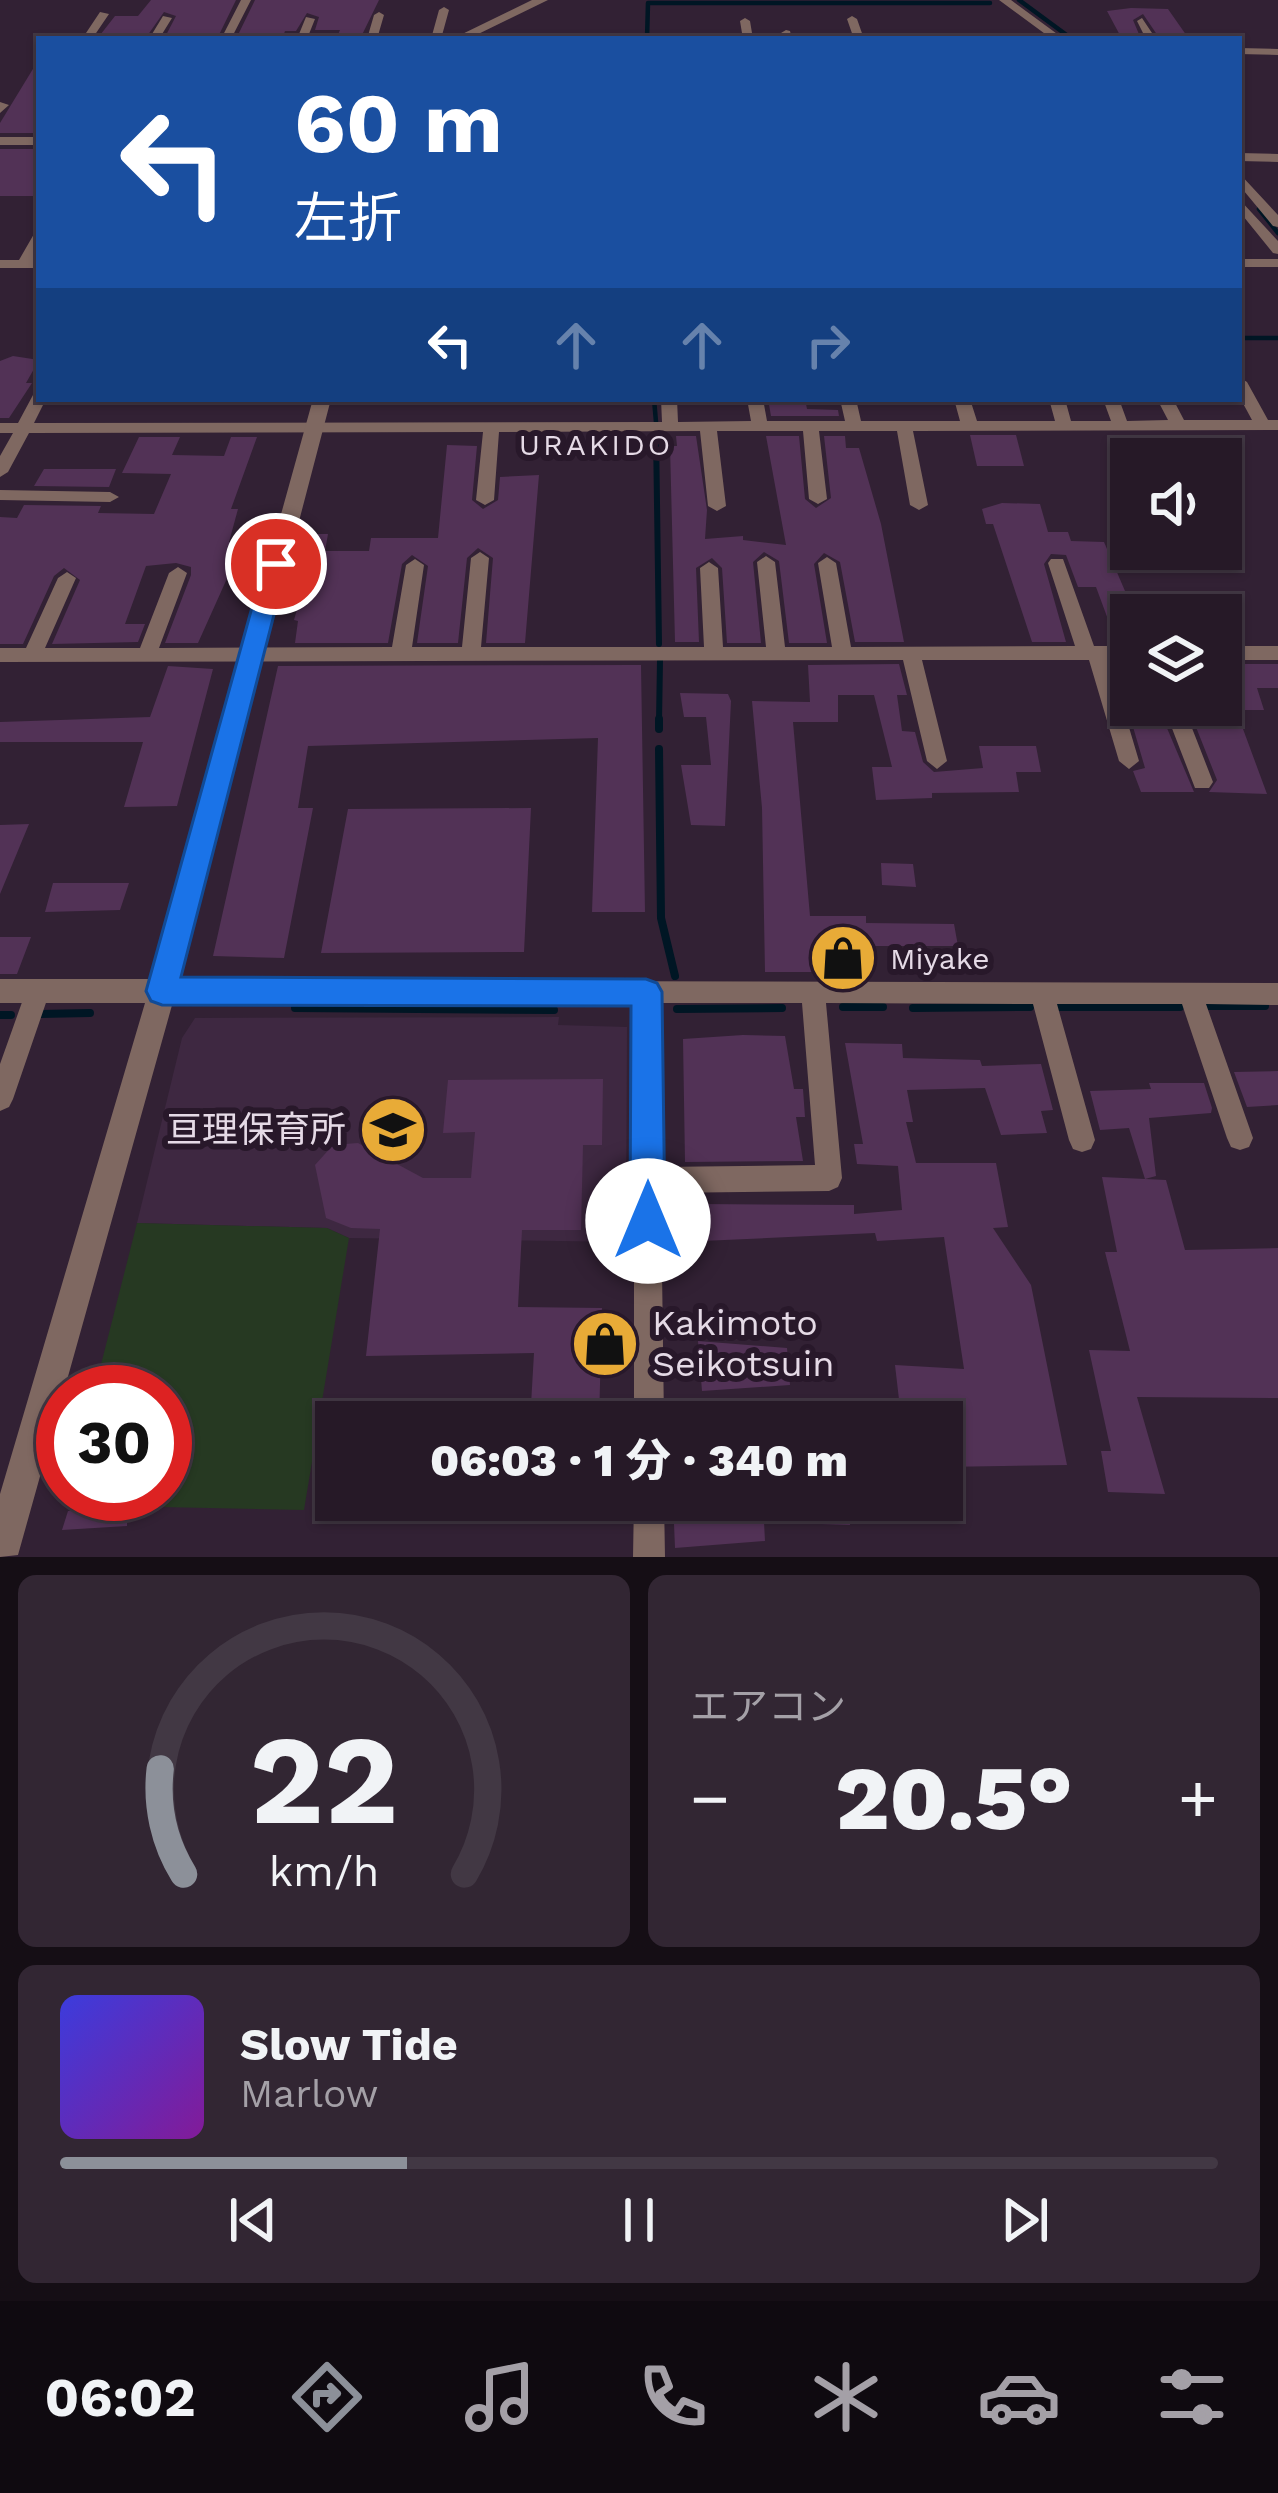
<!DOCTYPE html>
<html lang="ja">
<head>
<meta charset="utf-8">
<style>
	:root { --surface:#261927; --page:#322633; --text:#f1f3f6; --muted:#a4a0a7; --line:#423844; --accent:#8c9099 }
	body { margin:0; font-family:"Work Sans","Noto Sans JP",sans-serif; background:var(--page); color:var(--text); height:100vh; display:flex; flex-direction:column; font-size:45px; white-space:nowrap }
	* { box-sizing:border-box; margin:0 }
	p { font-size:39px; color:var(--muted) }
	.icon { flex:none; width:66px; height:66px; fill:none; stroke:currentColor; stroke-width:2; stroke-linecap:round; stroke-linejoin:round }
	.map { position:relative; height:1557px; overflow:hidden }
	.drawer { display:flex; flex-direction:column; gap:18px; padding:18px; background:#150e15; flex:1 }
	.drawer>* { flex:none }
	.banner { position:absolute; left:36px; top:36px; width:1206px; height:366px; border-radius:0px; box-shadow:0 3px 9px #0004,0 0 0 3px var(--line); background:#1a4fa0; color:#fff; overflow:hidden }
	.controls { position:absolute; left:1110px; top:438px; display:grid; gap:24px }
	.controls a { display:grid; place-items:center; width:132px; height:132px; border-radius:0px; background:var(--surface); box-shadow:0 3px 9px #0004,0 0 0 3px var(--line); font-size:60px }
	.speed { position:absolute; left:36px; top:1365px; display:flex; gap:24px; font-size:60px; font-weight:700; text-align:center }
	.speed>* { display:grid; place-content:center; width:156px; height:156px; border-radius:50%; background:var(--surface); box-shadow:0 3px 9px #0004,0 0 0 3px var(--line); line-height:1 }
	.speed .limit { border:18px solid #d22; background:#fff; color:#111 }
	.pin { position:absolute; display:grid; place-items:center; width:102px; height:102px; color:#fff; margin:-51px; border:6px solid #fff; border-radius:50%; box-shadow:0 3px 12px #0007 }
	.me { position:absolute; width:132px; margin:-66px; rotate:0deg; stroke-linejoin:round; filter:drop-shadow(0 0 9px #0008) }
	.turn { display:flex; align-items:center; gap:42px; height:252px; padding:0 60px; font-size:54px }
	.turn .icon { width:156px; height:156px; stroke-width:2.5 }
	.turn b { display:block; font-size:84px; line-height:102px }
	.lanes { display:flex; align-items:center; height:114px; padding:0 60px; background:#0003; justify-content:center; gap:60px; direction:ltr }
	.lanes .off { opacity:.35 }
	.big { font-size:90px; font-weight:800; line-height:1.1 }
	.drawer .card { flex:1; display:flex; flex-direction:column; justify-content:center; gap:18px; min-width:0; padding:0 42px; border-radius:18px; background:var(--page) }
	.drawer .dial { align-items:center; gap:0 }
	.dial svg { height:312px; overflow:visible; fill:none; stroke:var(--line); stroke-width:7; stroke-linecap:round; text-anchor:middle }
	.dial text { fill:var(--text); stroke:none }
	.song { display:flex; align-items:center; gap:36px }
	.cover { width:144px; height:144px; border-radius:18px; background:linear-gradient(135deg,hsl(240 70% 55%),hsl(290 70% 35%)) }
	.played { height:12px; border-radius:6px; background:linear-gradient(90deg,var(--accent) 30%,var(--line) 30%) }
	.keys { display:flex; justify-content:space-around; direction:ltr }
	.heat { display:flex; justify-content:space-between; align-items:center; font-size:66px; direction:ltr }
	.drawer .tiles { flex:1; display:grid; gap:18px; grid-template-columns:1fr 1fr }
	.card:last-child { grid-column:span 2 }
	.trip { position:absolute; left:315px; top:1401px; width:648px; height:120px; border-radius:0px; background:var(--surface); box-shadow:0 3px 9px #0004,0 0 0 3px var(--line); font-weight:800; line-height:120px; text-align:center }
	.tabs { display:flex; height:192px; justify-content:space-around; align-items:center; background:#0f0a10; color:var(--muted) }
	.tabs .icon { width:84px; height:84px }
	.tabs .active { color:var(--accent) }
	.tabs b { font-size:54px; color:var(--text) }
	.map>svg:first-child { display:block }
</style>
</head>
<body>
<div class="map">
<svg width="1278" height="1557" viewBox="0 0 1278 1557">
	<rect width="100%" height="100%" fill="#322134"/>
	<!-- built -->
	<path fill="#3e2841" d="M559 1017 558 1025 627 1027 626 1242 349 1238 327 1228 137 1223 182 1038 195 1018Z"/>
	<!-- green -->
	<path fill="#263922" d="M137 1223 327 1228 349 1238 304 1510 65 1505 68 1494H165V1392H94Z"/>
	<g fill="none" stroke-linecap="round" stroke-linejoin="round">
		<!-- stream-far2 -->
		<path stroke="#001624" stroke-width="4.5" d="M1019 0 1072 39
			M647 39 648 3H990
			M1259 209 1278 233
			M1239 338H1278
			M654 399 656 422"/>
		<!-- stream-far1 -->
		<path stroke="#001624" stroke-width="6" d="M656 432 659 644
			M659 722 660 660"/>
		<!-- stream -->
		<path stroke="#001624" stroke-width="8" d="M659 729V719
			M659 749 661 918 675 976
			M1209 1006H1265
			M843 1007H883
			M1059 1007H1180
			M295 1008 554 1010
			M913 1008 1030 1007
			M677 1009 782 1008
			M40 1014 90 1013
			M0 1015H11"/>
	</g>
	<!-- building -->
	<path fill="#523256" d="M151 0H236L217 39H164L176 16 164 12 145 39H97L115 16H138Z
		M255 0H379L360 39H336L340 30H315L319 17 307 13 296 31H285L282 39H236Z
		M1131 8 1168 9 1189 39H1160L1143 14 1133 20 1141 39H1122L1107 11Z
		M39 59V133H0V123Z
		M0 149H39V196H0Z
		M13 356 39 360 26 383H32L9 418H0V361Z
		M768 399H805L807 409 838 410 839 416H771Z
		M970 435H1016L1024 466H977Z
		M676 436H696L707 510 705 539 743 536V540L786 545 766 436H799L805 499 816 508 831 498 824 436H845L846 448H859L881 524 904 642H855L840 562 824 553 814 564 827 643H789L779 561 764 552 753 562 761 643H727L722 568 712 558 696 568 699 642H675L670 446H677Z
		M139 437H180L172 455 224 456 231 437H257L231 509H238L229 542H233L229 574 198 643H165L191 575V567L176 563 146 566 125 624H145L138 642 52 644 80 580 64 568 54 576 23 644H0V517L17 518 24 505 101 506 98 513 154 514 171 474 122 473Z
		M447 445 477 446 472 500 483 509 498 500 500 477 539 475 525 643H486L493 558 478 548 467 558 458 643H417L428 566 412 555 402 564 388 643H295L298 621 294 620 309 567H298L308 534H328L325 551H369L371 538H438Z
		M44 469H116L109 487 34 486Z
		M1002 503 1040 504 1048 532H1068L1071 541 1104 542 1131 605V641H1116L1096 587H1078L1066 555 1051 554 1044 564 1066 642H1032L993 524H986L982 509Z
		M899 664 907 695H897L902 731 915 732 923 762 934 772 983 768 979 746H1036L1041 772H1016L1019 792 932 793V798L876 800 872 767H892L874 695H838V722H793L810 916H866V923L954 924 958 946H868L870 963 815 965V972H765L762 808 752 701 810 702 808 665Z
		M1221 664H1278V688H1257L1264 710H1236L1267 794 1209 792 1217 780 1194 722H1202L1196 708H1221Z
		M641 665 645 912H592L598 738 308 746 298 808H313L284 958 213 956 278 666Z
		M168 666 213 669 177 806 124 807 143 742H0V722L150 717Z
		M680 693 728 694 731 701 725 826 691 825 681 765H711L706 717H684Z
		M1131 720 1164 721 1194 792H1141L1133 771 1145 768Z
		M531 808 524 952 321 953 348 809Z
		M29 824 0 894V825Z
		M881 863 913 864 916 887 882 885Z
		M53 883H129L120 910 45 912Z
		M0 937H31L17 974H0Z
		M743 1035 785 1036 794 1089H803L805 1117H796L803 1161 685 1162 683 1039Z
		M845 1043 902 1044 903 1058 980 1060 982 1066 1041 1064 1053 1110 1041 1111 1047 1133 1001 1135 985 1088 907 1090 913 1122H906L916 1163H996L1008 1227 993 1228 1031 1285 1067 1465 942 1467V1422H924L923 1409 900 1408 895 1365 964 1369 944 1237 877 1241 875 1233 702 1241 698 1204 854 1205V1214L902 1210 898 1166 857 1164 854 1144H863Z
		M1278 1071V1105L1247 1107 1234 1072Z
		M603 1079 602 1145H583L581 1230H522L518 1307 602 1308 599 1422H530L534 1353 366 1356 380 1229 351 1228 326 1218 315 1165 333 1145 358 1143 423 1178H471L475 1132 443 1133 448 1080Z
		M1149 1083H1204L1212 1108 1211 1113 1149 1118 1156 1176 1145 1179 1166 1180 1185 1250 1278 1248V1398L1137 1397 1165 1494 1108 1492 1101 1451H1111L1089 1350 1130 1351 1105 1252H1117L1102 1177 1145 1179 1129 1128 1100 1130 1090 1091 1151 1089Z
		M698 1341 787 1348 790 1385 702 1391Z
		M673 1500H848L850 1525 764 1522 765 1541 675 1548Z
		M68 1511H127V1526L62 1530Z"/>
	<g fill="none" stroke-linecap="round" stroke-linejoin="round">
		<!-- minor -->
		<path fill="#7f6861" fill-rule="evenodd" d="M241 0H251L231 39H221Z
			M999 0H1011L1064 39H1052Z
			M444 7 449 10 441 39H431L439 10Z
			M100 12 109 14 92 39H82Z
			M379 12 384 15 377 39H367L374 15Z
			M163 16 172 18 159 39H149Z
			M852 16 857 19 864 39H854L847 19Z
			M306 17 315 19 307 39H297Z
			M745 18 750 21 753 39H743L740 21Z
			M1142 18 1156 39H1146L1137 21Z
			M786 30 790 31 792 39H782L781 33Z
			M1239 48 1278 49V55L1239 54Z
			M0 102 9 105 0 113Z
			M0 137H39V145H0Z
			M1239 153 1278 154V162L1239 161Z
			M1239 173 1278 215V227L1273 226 1239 185Z
			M1239 199 1278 241V254L1273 253 1239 211Z
			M39 233V249L33 260H39V268H0V260H19L34 234Z
			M1239 259H1278V267H1239Z
			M1239 377 1247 382 1268 420H1278V430L913 431 928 505 919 510 910 505 897 431H819L827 499 818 504 809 499 803 431H717L726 506 717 511 708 506 700 431 499 432 494 500 485 505 476 500 483 432 29 433 8 472 0 477V456L13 433H0V423H18L33 395 39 393V399H46L34 423 662 422 661 399H677L678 422 751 421 747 399H763L767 421H845L840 399H856L861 421H960L954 399H970L977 421H1055L1049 399H1065L1071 421H1111L1103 399H1119L1127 421 1168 420 1157 399H1173L1184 420H1252L1239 396Z
			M0 490 110 492 119 497 110 502 0 500Z
			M480 552 489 558 481 647H704L700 568 709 562 718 568 723 647H766L757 562 766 556 775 562 785 647H832L818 563 827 557 836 563 851 647 1075 646 1048 563 1051 559H1063L1094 646H1131V660H1109L1139 761 1129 769 1119 761 1089 660H922L947 761 937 769 927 761 903 660 0 662V648H26L58 578 67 572 76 578 45 648H140L169 573 178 567 187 573 159 648 392 647 406 565 415 559 424 565 412 647H462L471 558Z
			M1221 646H1278V660H1221Z
			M1163 705H1183L1213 782 1209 788H1195Z
			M38 980 46 984 50 991 13 1099 9 1107 0 1111V1064L26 991 30 984Z
			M162 980 1278 983V1005L1206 1004 1253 1138 1249 1147 1240 1150 1231 1147 1227 1138 1182 1004H1057L1095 1140 1091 1149 1082 1152 1073 1149 1069 1140 1033 1004 826 1003 842 1178 838 1187 829 1191 661 1193 664 1422H634V1003L162 1002 154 998 150 991 154 984ZM658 1003H802L815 1165 660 1167Z
			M634 1500H664L665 1557H633Z"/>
		<!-- tertiary -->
		<path fill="#7f6861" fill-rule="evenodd" d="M532 0H548L468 39H452Z
			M313 399H331L176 991 18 1555 0 1557V1494L145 1003H0V979H152Z"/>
	</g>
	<!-- route -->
	<path fill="#1a73e8" stroke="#114b97" stroke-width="3" d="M276 556 287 564 181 977 646 979 657 983 662 992 665 1221 660 1233 648 1238 635 1233 630 1221 631 1006 162 1005 151 1001 146 991 264 564Z"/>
	<!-- icons -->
	<defs>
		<g id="shop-disc" transform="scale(3.45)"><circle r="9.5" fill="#e8ab37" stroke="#28182a"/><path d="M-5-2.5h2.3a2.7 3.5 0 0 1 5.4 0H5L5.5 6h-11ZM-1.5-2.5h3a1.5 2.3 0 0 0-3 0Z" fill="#111"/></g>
		<g id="school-disc" transform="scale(3.45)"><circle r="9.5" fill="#e8ab37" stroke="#28182a"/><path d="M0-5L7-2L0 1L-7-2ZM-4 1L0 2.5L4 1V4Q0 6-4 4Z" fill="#111"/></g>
	</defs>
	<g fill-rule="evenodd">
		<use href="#shop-disc" x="843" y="958"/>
		<use href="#school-disc" x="393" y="1130"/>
		<use href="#shop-disc" x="605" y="1344"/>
	</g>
	<g text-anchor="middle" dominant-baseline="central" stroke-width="12" stroke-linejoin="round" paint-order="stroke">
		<!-- far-quarter labels -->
		<g font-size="30" letter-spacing="3" fill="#e5dae6" stroke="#28182a">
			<text x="596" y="444">URAKIDO</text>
		</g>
		<!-- poi labels -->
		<g font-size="30" fill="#e5dae6" stroke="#28182a" text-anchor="start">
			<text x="890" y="958">Miyake</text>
		</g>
		<!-- near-poi labels -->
		<g font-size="36" fill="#e5dae6" stroke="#28182a" text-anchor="end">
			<text x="346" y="1130">亘理保育所</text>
			<text x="652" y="1323" text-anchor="start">Kakimoto<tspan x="652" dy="41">Seikotsuin</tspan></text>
		</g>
	</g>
</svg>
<div class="controls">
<a><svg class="icon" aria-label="sound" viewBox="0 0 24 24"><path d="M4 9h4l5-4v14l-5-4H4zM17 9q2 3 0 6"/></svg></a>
<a><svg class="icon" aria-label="layers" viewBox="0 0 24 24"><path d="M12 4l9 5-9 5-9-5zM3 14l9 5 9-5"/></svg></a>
</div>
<div class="speed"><div class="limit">30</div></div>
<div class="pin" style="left:276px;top:564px;background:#d93025"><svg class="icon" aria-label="arrive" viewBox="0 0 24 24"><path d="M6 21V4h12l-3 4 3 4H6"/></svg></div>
<svg class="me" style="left:648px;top:1221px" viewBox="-20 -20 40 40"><circle r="19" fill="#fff"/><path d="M0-13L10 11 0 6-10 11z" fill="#1a73e8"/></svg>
<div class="trip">06:03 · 1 分 · 340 m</div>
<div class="banner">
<div class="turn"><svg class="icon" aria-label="left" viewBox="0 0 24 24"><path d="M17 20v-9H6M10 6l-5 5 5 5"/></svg><div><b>60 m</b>左折</div></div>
<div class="lanes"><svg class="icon" aria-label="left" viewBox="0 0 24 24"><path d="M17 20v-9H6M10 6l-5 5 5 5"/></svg><svg class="icon off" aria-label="ahead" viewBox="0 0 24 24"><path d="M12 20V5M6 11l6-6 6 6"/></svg><svg class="icon off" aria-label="ahead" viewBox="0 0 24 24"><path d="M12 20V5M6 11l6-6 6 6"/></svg><svg class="icon off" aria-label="right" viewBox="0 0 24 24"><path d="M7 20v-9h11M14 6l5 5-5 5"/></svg></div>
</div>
</div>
<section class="drawer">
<div class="tiles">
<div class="card dial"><svg viewBox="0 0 100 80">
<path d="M14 69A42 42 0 1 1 86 69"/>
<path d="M14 69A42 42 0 0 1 8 42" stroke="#8c9099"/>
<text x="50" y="56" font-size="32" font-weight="700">22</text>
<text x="50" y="72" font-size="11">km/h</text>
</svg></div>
<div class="card"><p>エアコン</p>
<div class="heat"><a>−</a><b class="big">20.5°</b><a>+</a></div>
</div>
<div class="card">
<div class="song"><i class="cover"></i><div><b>Slow Tide</b><p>Marlow</p></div></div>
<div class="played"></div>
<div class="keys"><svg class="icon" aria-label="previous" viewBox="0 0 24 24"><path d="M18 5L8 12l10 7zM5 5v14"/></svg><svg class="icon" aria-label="pause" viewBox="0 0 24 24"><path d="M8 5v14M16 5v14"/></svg><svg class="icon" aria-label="next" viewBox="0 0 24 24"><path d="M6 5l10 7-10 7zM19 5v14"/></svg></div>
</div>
</div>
</section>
<nav class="tabs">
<b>06:02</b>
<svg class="icon active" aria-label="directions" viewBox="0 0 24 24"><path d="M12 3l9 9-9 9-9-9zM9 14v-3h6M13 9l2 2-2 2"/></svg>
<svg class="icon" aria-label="music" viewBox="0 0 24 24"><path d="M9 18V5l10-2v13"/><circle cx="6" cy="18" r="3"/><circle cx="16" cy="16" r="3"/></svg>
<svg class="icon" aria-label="phone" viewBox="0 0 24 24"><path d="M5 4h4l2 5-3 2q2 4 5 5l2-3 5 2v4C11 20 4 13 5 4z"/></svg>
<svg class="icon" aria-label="climate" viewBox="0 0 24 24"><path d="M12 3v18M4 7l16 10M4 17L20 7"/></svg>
<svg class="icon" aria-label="car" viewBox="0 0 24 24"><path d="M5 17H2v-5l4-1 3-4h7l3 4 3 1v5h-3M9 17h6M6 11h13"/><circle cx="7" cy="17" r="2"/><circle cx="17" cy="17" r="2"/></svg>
<svg class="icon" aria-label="filters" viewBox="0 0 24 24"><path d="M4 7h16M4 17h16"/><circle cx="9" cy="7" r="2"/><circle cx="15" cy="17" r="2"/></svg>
</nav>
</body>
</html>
